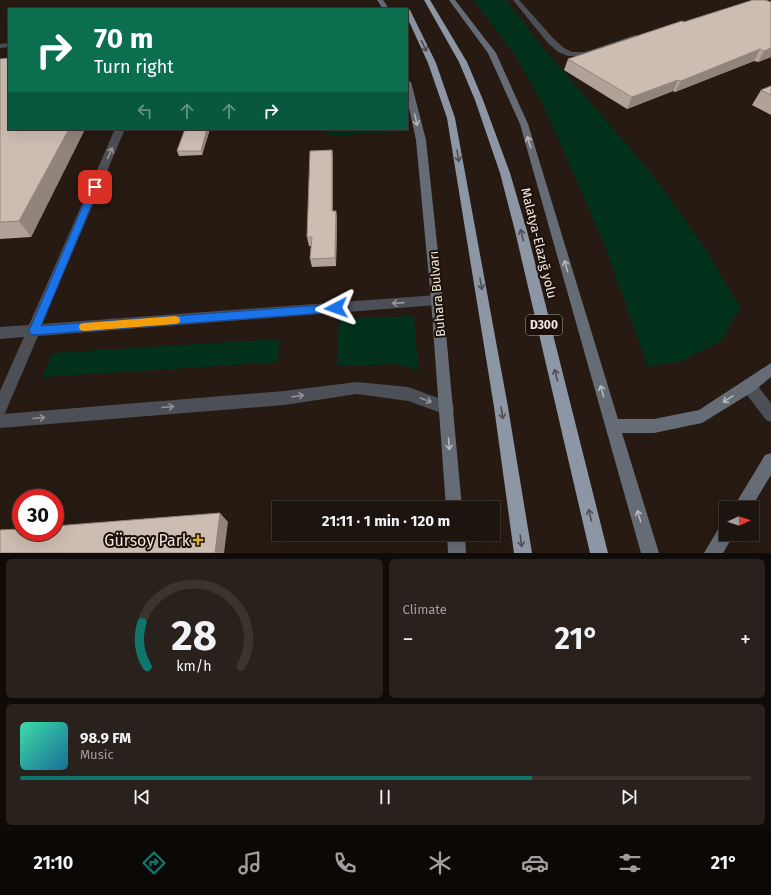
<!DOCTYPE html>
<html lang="en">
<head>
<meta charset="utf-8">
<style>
	:root { --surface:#1c140e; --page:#29211c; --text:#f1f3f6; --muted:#a09e9e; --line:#3a332e; --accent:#0f766e }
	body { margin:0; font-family:"Fira Sans",sans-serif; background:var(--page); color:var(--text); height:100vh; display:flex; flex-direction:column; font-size:15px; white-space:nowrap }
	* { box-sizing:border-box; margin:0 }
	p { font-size:13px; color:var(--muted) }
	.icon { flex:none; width:22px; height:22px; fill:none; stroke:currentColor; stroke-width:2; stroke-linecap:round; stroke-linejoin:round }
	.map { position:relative; height:553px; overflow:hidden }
	.details { display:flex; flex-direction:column; gap:6px; padding:6px; background:#0f0b08; flex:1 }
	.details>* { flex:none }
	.banner { position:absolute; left:8px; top:8px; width:400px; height:122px; border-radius:0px; box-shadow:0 4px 16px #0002,0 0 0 1px var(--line); background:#0b6e4f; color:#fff; overflow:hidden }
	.needle { width:26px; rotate:87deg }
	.tools { position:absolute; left:719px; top:501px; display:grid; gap:8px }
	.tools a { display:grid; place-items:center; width:40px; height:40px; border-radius:0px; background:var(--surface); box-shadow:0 4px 16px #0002,0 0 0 1px var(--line); font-size:20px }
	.speed { position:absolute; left:12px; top:489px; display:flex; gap:8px; font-size:20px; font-weight:700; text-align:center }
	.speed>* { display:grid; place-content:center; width:52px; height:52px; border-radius:50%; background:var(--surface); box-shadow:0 4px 16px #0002,0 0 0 1px var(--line); line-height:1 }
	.speed .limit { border:6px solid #d22; background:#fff; color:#111 }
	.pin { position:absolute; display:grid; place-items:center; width:34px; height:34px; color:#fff; margin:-17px; border-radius:8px; box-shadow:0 2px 6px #0006 }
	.me { position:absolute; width:44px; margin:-22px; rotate:266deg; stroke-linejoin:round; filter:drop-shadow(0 0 3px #0008) }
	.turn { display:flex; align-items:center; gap:14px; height:84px; padding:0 20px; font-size:18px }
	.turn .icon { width:52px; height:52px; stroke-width:2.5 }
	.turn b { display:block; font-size:28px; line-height:34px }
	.lanes { display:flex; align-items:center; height:38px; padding:0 20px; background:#0003; justify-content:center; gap:20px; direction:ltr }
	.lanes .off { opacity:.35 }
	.big { font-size:30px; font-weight:700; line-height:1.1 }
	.details .card { flex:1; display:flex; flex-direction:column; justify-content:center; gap:6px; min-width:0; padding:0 14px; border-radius:6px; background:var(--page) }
	.details .dial { align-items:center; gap:0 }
	.dial svg { height:104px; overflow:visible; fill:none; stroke:var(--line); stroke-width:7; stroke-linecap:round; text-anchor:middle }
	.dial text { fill:var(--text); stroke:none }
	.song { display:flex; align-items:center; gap:12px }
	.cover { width:48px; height:48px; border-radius:6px; background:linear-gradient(135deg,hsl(160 70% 55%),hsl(200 70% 35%)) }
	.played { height:4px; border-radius:2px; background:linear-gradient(90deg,var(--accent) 70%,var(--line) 70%) }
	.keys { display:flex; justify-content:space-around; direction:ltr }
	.heat { display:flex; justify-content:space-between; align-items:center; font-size:22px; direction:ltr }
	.details .tiles { flex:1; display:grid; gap:6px; grid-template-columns:1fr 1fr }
	.card:last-child { grid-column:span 2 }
	.trip { position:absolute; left:272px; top:501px; width:228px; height:40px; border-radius:0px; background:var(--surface); box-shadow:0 4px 16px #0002,0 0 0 1px var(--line); font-weight:700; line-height:40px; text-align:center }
	.dock { display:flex; height:64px; justify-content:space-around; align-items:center; background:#0b0806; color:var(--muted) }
	.dock .icon { width:28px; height:28px }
	.dock .selected { color:var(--accent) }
	.dock b { font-size:18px; color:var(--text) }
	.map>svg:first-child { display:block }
</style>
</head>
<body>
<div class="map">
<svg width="771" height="553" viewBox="0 0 771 553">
	<rect width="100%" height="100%" fill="#261a12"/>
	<!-- green -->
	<path fill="#02311c" d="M474 0H506L546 51 652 174 703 245 740 307 722 340 682 361 648 367 605 246 543 104 514 54Z
		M327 129H399V132L327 136Z
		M414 316 418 370 397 364 337 366 339 319Z
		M279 339 278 362 42 377 52 353Z"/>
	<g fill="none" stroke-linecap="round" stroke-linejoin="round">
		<!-- street -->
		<path fill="#4c4f55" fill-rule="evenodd" d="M513 0H519L553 38 564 48 572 52H585L635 35 639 37 589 56H568L558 52 547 42Z
			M9 43V47L0 48V44Z
			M115 129H125L42 324 437 295 441 296 443 300 441 304 437 305 38 336 5 413 3 414 284 391 357 382 408 387 452 403 454 408 452 413 447 415 408 401 357 394 284 405 0 428V391L24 337 0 339V327L29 325Z
			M749 380 754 381 771 403V422L766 420 744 391 742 386 744 381Z"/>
		<!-- secondary -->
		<path fill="#666c76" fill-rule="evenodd" d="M377 0H383L389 9H383Z
			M449 0H455L496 53 528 124 618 419H654L699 410 771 363V377L754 391 702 423 654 433H622L659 553H641L520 124 488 53Z
			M407 80 411 82 426 140 443 300 462 508H446L431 300 416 140 407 99Z
			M771 453V475L751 508H733L765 455Z
			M726 523V534H734L723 553H704L720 526Z
			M447 534H465L466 553H448Z"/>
		<!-- highway -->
		<path fill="#8d96a5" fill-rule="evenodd" d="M424 0H430L467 62 483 100 510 173 527 231 608 553H590L515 231 500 173 475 100 459 62Z
			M407 8 410 10 436 63 455 118 508 407 532 553H514L494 407 447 118 428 63 407 17V9H404Z"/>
	</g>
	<!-- wall -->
	<path fill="#b0a298" d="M753 0 771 57 758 62 754 61 675 92 673 91 627 109 564 70 568 59Z
		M0 59 9 129H85L31 237 0 239Z
		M761 90 771 95V115L752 105Z
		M185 129H210L202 155 179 156 177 151Z
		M332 150 333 159V211H336L337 220 336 266 312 267 310 259 311 246H309L307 237Z"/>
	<!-- shaded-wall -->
	<path fill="#90847c" d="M771 48V57L758 62 764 51Z
		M760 49 754 61 675 92 681 81Z
		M678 80 673 91 627 109 632 97Z
		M69 129H85L31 237 19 221Z
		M207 129H210L202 155 201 151Z
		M332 150 333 159V220L332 211Z
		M336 211 337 220 336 266 335 258Z
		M220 513 228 522 224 553H215Z"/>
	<!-- building -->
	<path fill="#cdbcb1" stroke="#90847c" d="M753 0H765L771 2V48L764 51 760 49 681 81 678 80 632 97 568 59 682 21 684 22Z
		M9 58V129H69L19 221 0 222V59Z
		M771 86V95L761 90Z
		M185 129H207L201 151H177Z
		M332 150V211H336L335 258 310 259 312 237H307L310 151Z
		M220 513 215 553H0V530L21 529V532H55V526Z"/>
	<!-- one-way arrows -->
	<defs><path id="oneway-shaft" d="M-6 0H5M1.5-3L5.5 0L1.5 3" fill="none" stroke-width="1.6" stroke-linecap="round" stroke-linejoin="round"/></defs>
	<g stroke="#4f4d4f">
		<use href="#oneway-shaft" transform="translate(424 46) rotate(65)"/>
		<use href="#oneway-shaft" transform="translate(458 156) rotate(80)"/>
		<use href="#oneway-shaft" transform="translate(522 235) rotate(-104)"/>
		<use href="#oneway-shaft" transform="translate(481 284) rotate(80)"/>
		<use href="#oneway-shaft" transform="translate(556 375) rotate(-104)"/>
		<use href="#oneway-shaft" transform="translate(502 413) rotate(81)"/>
		<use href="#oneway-shaft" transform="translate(590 515) rotate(-104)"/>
		<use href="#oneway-shaft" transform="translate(521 541) rotate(82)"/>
	</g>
	<g stroke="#b9b6b6">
		<use href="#oneway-shaft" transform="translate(416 120) rotate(77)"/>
		<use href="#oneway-shaft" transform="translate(529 142) rotate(-107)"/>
		<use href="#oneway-shaft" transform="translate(566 266) rotate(-106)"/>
		<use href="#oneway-shaft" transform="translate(602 391) rotate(-106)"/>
		<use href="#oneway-shaft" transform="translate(728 399) rotate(148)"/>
		<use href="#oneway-shaft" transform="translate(449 444) rotate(86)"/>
		<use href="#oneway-shaft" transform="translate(639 516) rotate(-107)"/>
	</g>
	<g stroke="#969394">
		<use href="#oneway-shaft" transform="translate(110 153) rotate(-67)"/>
		<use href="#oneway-shaft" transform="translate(398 303) rotate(176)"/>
		<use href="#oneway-shaft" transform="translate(298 396) rotate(-8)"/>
		<use href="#oneway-shaft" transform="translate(426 400) rotate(20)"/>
		<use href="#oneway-shaft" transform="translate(168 407) rotate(-5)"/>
		<use href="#oneway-shaft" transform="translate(39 418) rotate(-5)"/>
	</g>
	<!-- route -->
	<path fill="#1a73e8" stroke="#114b97" d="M95 185 99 187 41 326 336 304 340 305 341 308 340 311 336 312 34 335 31 334 29 331 91 187Z"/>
	<!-- slow -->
	<path fill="#f59e0b" d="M175 316 179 317 180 320 179 323 175 324 84 331 80 330 79 327 80 324 84 323Z"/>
	<!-- markers -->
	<path fill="#e1af34" stroke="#1c1109" stroke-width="1.5" d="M196 534h4v4h4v4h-4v4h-4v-4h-4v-4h4z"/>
	<g text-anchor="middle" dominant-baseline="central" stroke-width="4" stroke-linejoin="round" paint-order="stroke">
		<!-- shield labels -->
		<rect fill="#1c1109" stroke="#b0a7a0" stroke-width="1" x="526" y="315" width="36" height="20" rx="3"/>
		<g font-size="12" font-weight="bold" fill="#f0e7e1">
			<text x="544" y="325">D300</text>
		</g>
		<!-- street labels -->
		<g font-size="13" fill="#f0e7e1" stroke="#1c1109">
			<text transform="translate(539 243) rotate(76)">Malatya-Elazığ yolu</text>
			<text transform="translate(437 294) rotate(-95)">Buhara Bulvarı</text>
		</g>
		<!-- near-poi labels -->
		<g font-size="16" fill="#f0e7e1" stroke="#1c1109" text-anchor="end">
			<text x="190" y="540">Gürsoy Park</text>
		</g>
	</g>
</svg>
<div class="tools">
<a><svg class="needle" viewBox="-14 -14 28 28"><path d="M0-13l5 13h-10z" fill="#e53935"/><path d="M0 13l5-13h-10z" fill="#a09e9e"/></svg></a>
</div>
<div class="speed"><div class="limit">30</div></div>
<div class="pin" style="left:95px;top:187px;background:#d93025"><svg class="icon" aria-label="arrive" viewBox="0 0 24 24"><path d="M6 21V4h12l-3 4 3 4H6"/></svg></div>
<svg class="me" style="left:336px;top:308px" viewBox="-20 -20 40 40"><path d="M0-17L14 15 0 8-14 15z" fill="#1a73e8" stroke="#fff" stroke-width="4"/></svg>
<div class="trip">21:11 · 1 min · 120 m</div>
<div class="banner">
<div class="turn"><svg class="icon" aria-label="right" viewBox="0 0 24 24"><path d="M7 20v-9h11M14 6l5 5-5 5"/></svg><div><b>70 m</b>Turn right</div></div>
<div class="lanes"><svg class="icon off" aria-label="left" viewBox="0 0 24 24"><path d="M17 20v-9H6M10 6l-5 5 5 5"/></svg><svg class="icon off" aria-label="ahead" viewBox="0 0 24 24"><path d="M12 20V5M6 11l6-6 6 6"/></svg><svg class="icon off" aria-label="ahead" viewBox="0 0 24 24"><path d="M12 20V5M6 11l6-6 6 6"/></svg><svg class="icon" aria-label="right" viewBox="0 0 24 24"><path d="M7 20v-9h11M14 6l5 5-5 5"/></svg></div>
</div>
</div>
<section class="details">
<div class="tiles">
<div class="card dial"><svg viewBox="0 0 100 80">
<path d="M14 69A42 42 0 1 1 86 69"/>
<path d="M14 69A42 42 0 0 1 10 35" stroke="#0f766e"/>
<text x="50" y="56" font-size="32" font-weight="700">28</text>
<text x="50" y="72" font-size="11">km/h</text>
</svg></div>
<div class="card"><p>Climate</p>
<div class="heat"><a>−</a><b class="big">21°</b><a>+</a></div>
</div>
<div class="card">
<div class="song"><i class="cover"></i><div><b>98.9 FM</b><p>Music</p></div></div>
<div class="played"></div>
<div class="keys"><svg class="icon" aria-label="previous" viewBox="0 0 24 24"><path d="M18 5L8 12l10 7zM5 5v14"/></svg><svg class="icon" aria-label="pause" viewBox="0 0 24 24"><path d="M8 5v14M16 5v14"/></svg><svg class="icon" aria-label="next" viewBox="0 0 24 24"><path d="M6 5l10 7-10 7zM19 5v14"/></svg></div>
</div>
</div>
</section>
<nav class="dock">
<b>21:10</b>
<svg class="icon selected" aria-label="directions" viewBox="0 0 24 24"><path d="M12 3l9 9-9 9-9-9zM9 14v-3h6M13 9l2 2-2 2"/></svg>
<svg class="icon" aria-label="music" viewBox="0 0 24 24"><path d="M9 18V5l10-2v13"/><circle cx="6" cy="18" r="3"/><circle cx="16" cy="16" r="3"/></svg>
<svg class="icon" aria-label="phone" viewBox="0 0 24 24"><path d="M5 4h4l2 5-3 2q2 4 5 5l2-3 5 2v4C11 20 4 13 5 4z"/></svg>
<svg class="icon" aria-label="climate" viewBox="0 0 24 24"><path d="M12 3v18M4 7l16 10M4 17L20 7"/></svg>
<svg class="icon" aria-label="car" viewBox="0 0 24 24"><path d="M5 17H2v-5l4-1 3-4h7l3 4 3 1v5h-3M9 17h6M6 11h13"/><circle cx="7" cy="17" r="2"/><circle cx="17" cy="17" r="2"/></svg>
<svg class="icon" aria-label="filters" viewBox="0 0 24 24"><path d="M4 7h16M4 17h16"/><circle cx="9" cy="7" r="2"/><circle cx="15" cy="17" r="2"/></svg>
<b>21°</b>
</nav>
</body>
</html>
